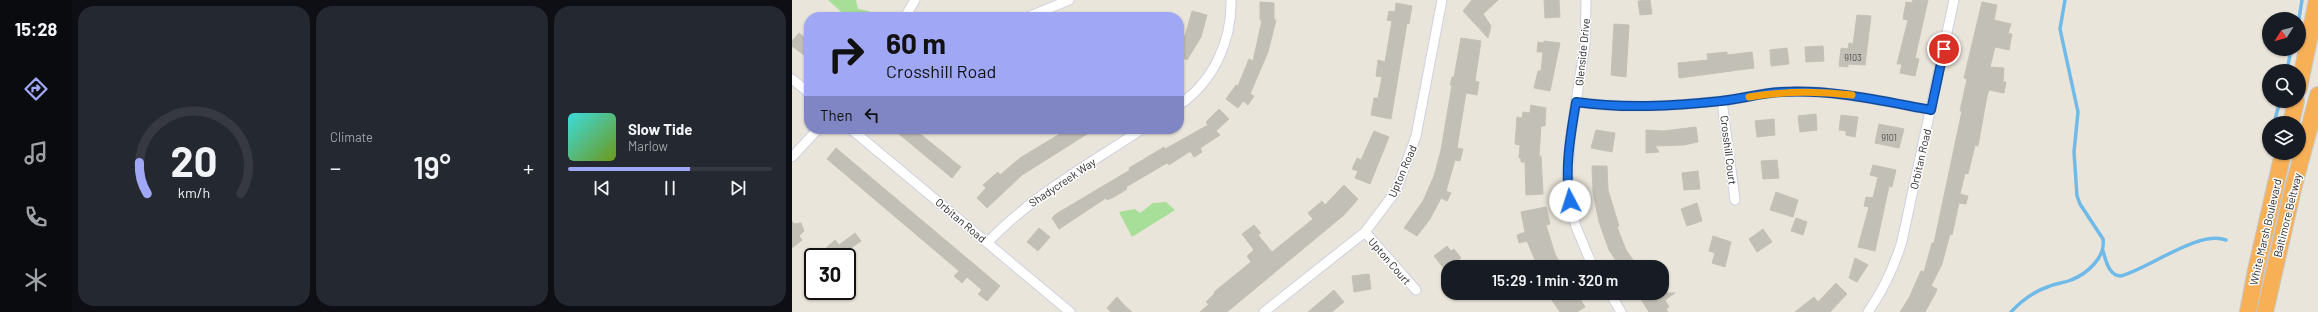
<!DOCTYPE html>
<html lang="en">
<head>
<meta charset="utf-8">
<style>
	:root { --surface:#171b24; --page:#242831; --text:#f1f3f6; --muted:#9ea1a6; --line:#363941; --accent:#a0a7f5 }
	body { margin:0; font-family:Barlow,sans-serif; background:var(--page); color:var(--text); height:100vh; display:flex; flex-direction:column; font-size:15px; white-space:nowrap }
	* { box-sizing:border-box; margin:0 }
	p { font-size:13px; color:var(--muted) }
	.icon { flex:none; width:22px; height:22px; fill:none; stroke:currentColor; stroke-width:2; stroke-linecap:round; stroke-linejoin:round }
	.map { position:relative; flex:1; overflow:hidden }
	.drawer { display:flex; flex-direction:column; gap:6px; padding:6px; background:#0d0f14; width:720px }
	.drawer>* { flex:none }
	.guide { position:absolute; left:12px; top:12px; width:380px; height:122px; border-radius:16px; box-shadow:0 1px 3px #0004; background:#a0a7f5; color:#111; overflow:hidden }
	.needle { width:26px; rotate:233deg }
	.fabs { position:absolute; left:1470px; top:12px; display:grid; gap:8px }
	.fabs a { display:grid; place-items:center; width:44px; height:44px; border-radius:50%; background:var(--surface); box-shadow:0 1px 3px #0004; font-size:20px }
	.speed { position:absolute; left:12px; top:248px; display:flex; gap:8px; font-size:20px; font-weight:700; text-align:center }
	.speed>* { display:grid; place-content:center; width:52px; height:52px; border-radius:50%; background:var(--surface); box-shadow:0 1px 3px #0004; line-height:1 }
	.speed .limit { border:2px solid #111; border-radius:6px; background:#fff; color:#111 }
	.pin { position:absolute; display:grid; place-items:center; width:34px; height:34px; color:#fff; margin:-17px; border:2px solid #fff; border-radius:50%; box-shadow:0 1px 4px #0007 }
	.me { position:absolute; width:44px; margin:-22px; rotate:355deg; stroke-linejoin:round; filter:drop-shadow(0 0 3px #0008) }
	.turn { display:flex; align-items:center; gap:14px; height:84px; padding:0 16px; font-size:18px }
	.turn .icon { width:52px; height:52px; stroke-width:2.5 }
	.turn b { display:block; font-size:28px; line-height:34px }
	.then { display:flex; align-items:center; height:38px; padding:0 16px; background:#0003; gap:8px; font-size:15px }
	.big { font-size:30px; font-weight:600; line-height:1.1 }
	.drawer .widget { flex:1; display:flex; flex-direction:column; justify-content:center; gap:6px; min-width:0; padding:0 14px; border-radius:16px; background:var(--page) }
	.drawer .dial { align-items:center; gap:0 }
	.dial svg { height:104px; overflow:visible; fill:none; stroke:var(--line); stroke-width:7; stroke-linecap:round; text-anchor:middle }
	.dial text { fill:var(--text); stroke:none }
	.song { display:flex; align-items:center; gap:12px }
	.cover { width:48px; height:48px; border-radius:6px; background:linear-gradient(135deg,hsl(180 70% 55%),hsl(80 70% 35%)) }
	.played { height:4px; border-radius:2px; background:linear-gradient(90deg,var(--accent) 60%,var(--line) 60%) }
	.keys { display:flex; justify-content:space-around; direction:ltr }
	.heat { display:flex; justify-content:space-between; align-items:center; font-size:22px; direction:ltr }
	.drawer .tiles { flex:1; display:grid; gap:6px; grid-template-columns:repeat(3,1fr) }
	.trip { position:absolute; left:649px; top:260px; width:228px; height:40px; border-radius:16px; background:var(--surface); box-shadow:0 1px 3px #0004; font-weight:600; line-height:40px; text-align:center }
	main { display:flex; flex:1; min-height:0 }
	.tab-bar { display:flex; flex-direction:column; width:72px; justify-content:space-around; align-items:center; background:#090b0e; color:var(--muted) }
	.tab-bar .icon { width:28px; height:28px }
	.tab-bar .selected { color:var(--accent) }
	.tab-bar b { font-size:18px; color:var(--text) }
	.map>svg:first-child { display:block }
</style>
</head>
<body>
<main>
<nav class="tab-bar">
<b>15:28</b>
<svg class="icon selected" aria-label="directions" viewBox="0 0 24 24"><path d="M12 3l9 9-9 9-9-9zM9 14v-3h6M13 9l2 2-2 2"/></svg>
<svg class="icon" aria-label="music" viewBox="0 0 24 24"><path d="M9 18V5l10-2v13"/><circle cx="6" cy="18" r="3"/><circle cx="16" cy="16" r="3"/></svg>
<svg class="icon" aria-label="phone" viewBox="0 0 24 24"><path d="M5 4h4l2 5-3 2q2 4 5 5l2-3 5 2v4C11 20 4 13 5 4z"/></svg>
<svg class="icon" aria-label="climate" viewBox="0 0 24 24"><path d="M12 3v18M4 7l16 10M4 17L20 7"/></svg>
</nav>
<section class="drawer">
<div class="tiles">
<div class="widget dial"><svg viewBox="0 0 100 80">
<path d="M14 69A42 42 0 1 1 86 69"/>
<path d="M14 69A42 42 0 0 1 8 45" stroke="#a0a7f5"/>
<text x="50" y="56" font-size="32" font-weight="700">20</text>
<text x="50" y="72" font-size="11">km/h</text>
</svg></div>
<div class="widget"><p>Climate</p>
<div class="heat"><a>−</a><b class="big">19°</b><a>+</a></div>
</div>
<div class="widget">
<div class="song"><i class="cover"></i><div><b>Slow Tide</b><p>Marlow</p></div></div>
<div class="played"></div>
<div class="keys"><svg class="icon" aria-label="previous" viewBox="0 0 24 24"><path d="M18 5L8 12l10 7zM5 5v14"/></svg><svg class="icon" aria-label="pause" viewBox="0 0 24 24"><path d="M8 5v14M16 5v14"/></svg><svg class="icon" aria-label="next" viewBox="0 0 24 24"><path d="M6 5l10 7-10 7zM19 5v14"/></svg></div>
</div>
</div>
</section>
<div class="map">
<svg width="1526" height="312" viewBox="0 0 1526 312">
	<rect width="100%" height="100%" fill="#eae5da"/>
	<!-- green -->
	<path fill="#a7df98" d="M36 0H64L66 9 77 11 76 17H55Z
		M374 202 383 210 340 237 327 212 343 209 348 213 361 203Z"/>
	<g fill="none" stroke-linecap="round" stroke-linejoin="round">
		<!-- stream -->
		<path stroke="#70bae9" stroke-width="3.5" d="M1507 19 1510 0
			M1495 71 1499 49
			M1482 123 1488 101
			M1311 251C1314 261 1317 276 1329 276 1358 268 1406 230 1434 240
			M1219 312C1229 301 1243 291 1258 286 1265 283 1272 283 1279 280 1295 274 1314 257 1311 239L1288 204 1285 196 1282 152 1286 112 1268 29 1273 0"/>
	</g>
	<!-- building -->
	<path fill="#c2bfb7" stroke="#c5c1b4" d="M680 0H706L691 14 699 26 696 38 671 11Z
		M752 0H767L768 17 753 18Z
		M858 0 860 14 848 15 846 1Z
		M1121 0H1136L1123 58 1127 59 1123 76 1108 73 1110 64H1105L1116 20 1111 19 1114 2 1120 3Z
		M468 2 482 3V20H484L476 52 458 94 462 96 456 105 451 101 446 108 434 99 444 85 446 86 457 59 461 61 470 20H468Z
		M1190 2 1205 5 1202 20 1219 24 1216 33 1220 34 1217 50 1203 47 1198 67 1212 68 1211 82H1214L1212 93 1197 90 1195 96 1186 146 1183 145 1176 174 1173 173 1168 194 1176 196 1174 204 1167 203 1160 235 1158 234 1150 264 1139 286 1145 289 1143 294 1133 312H1108L1117 298 1129 271 1132 272 1140 243H1142L1170 111H1168L1175 79 1172 78Z
		M604 3 620 6 617 24 615 23 599 119 579 115 582 98H586L590 77 584 76 586 60 593 62 600 21 595 20 597 11 603 12Z
		M400 11 415 15 409 37 395 60 387 55V46L394 33Z
		M1065 15 1079 16 1073 65 1056 64V67L1047 66 1049 48 1056 49 1057 43 1061 44Z
		M822 24 837 25 834 77 819 75Z
		M7 33 17 41V59L0 46V41Z
		M669 38 689 41 683 81 687 82 685 95 674 93 665 148 671 149 668 161 663 160 654 191 659 193 655 201 649 198 638 219 625 236 612 228 631 201 642 176 649 150 660 85H658L660 77H662Z
		M752 41 768 43 758 91 742 88 746 71H749L751 52H745L746 42 752 43Z
		M1031 46 1032 61 1014 62 1013 47Z
		M995 48 997 64 979 66 978 50Z
		M935 52V55L960 52 962 68 887 78 886 63 916 60 915 54Z
		M739 105 754 108 753 126H749L747 156H749L751 194 734 195 733 162H729V158H727L728 145 723 144 725 117 730 118 731 112 738 113Z
		M427 109 437 119 424 131 428 135 408 148 410 152 402 157 399 152H397L377 165 375 163 334 187 335 189 322 197 315 200 314 198 267 229 260 218 264 214 338 170 337 168 372 147 373 149 416 125 414 122Z
		M1024 114 1025 130 1008 132 1006 116Z
		M1049 115 1066 117 1063 137 1054 135V131L1047 130Z
		M982 119 983 135 965 137 963 121Z
		M1087 124 1112 129 1107 148 1083 143Z
		M904 127 906 142 892 145 863 146 867 152 854 153V130L871 131Z
		M101 129H122L169 167 160 178Z
		M276 129H303L230 175 195 208 185 198 194 188 191 185 206 172 208 175 228 158Z
		M804 130 823 133 820 152 799 148Z
		M582 131 597 137 578 184 563 178 566 171 560 169 565 158 569 160Z
		M44 148 208 286 195 301 186 294 190 290 175 277 170 283 162 276 167 271 35 159Z
		M985 160 987 178 971 179 969 161Z
		M1081 165 1104 170 1100 187 1097 186 1083 251 1066 247 1077 207 1072 206 1074 197 1081 198 1086 177 1078 175Z
		M800 166H815L816 190 827 226 825 227 834 250 846 267H828L817 250 807 222 801 192Z
		M906 171 908 189 892 190 890 173Z
		M552 185 566 199 552 215 435 312H408L417 304 414 302 423 293 422 292 459 262 455 256 462 250 450 234 462 225 469 233 466 235 480 252 521 219 516 213 530 201 533 205Z
		M984 192 1006 200 1001 217 978 210Z
		M905 203 910 221 895 226 889 209Z
		M754 207 758 224 754 225 763 254 770 267H746L735 241 727 243 725 235 733 232 729 212Z
		M1004 218 1015 222 1011 235 999 231Z
		M0 221 2 224 9 223 12 231 7 236 10 240 0 248Z
		M247 228 258 237 246 251 235 242Z
		M971 229 980 242 965 252 957 239Z
		M63 233 69 241 52 253 55 257H42L34 248 43 240 47 245Z
		M921 236 939 242 933 267 920 263 923 253 917 251Z
		M655 246 659 251 662 249 669 258 653 270 642 256Z
		M1063 258 1076 265 1065 282 1057 278Z
		M577 274 579 289 562 292 560 276Z
		M1044 283 1055 294 1038 312H1003L1022 297 1026 302Z
		M542 290 552 302 540 312H516Z
		M755 293H784L793 307 785 312H768Z
		M845 293H883L873 300 877 307 874 309 876 312H857Z
		M325 297 332 305 340 312H319L315 308Z"/>
	<g fill="none" stroke-linecap="round" stroke-linejoin="round">
		<!-- street casing -->
		<g stroke="#cfd0e1" stroke-width="11">
			<path id="street" d="M794 0 793 44 778 140 776 191 784 227 801 267
				M113 17 123 0
				M236 17 277 0
				M0 79 17 93
				M930 101 943 200
				M784 102C833 109 880 106 929 101 949 99 969 93 989 92 1040 89 1090 101 1139 110
				M387 105C421 82 440 41 439 0
				M59 129 278 312
				M0 157 26 129
				M573 232 624 290
				M196 242C241 195 296 165 350 129
				M818 293 829 312
				M472 312 573 232 604 191 624 136 650 0
				M1076 312C1092 289 1102 268 1110 241L1162 0"/>
		</g>
		<!-- highway casing -->
		<g stroke="#c7c7c7" stroke-width="18">
			<path id="highway" d="M1507 88 1525 0
				M1499 123 1504 101
				M1456 312 1464 270 1491 153
				M1473 312 1501 189 1526 95"/>
		</g>
		<!-- street -->
		<use href="#street" stroke="#fff" stroke-width="9"/>
		<!-- highway -->
		<use href="#highway" stroke="#f8b057" stroke-width="16"/>
	</g>
	<g fill="none" stroke-linecap="round" stroke-linejoin="round">
		<!-- route casing -->
		<g stroke="#114b97" stroke-width="10">
			<path id="route" d="M778 201C772 169 779 133 784 102 833 109 880 106 929 101 949 99 969 93 989 92 1040 89 1090 101 1139 110L1152 49"/>
		</g>
		<!-- route -->
		<use href="#route" stroke="#1a73e8" stroke-width="7"/>
		<!-- slow -->
		<path stroke="#f59e0b" stroke-width="7" d="M957 97C992 91 1025 91 1060 95"/>
	</g>
	<g text-anchor="middle" dominant-baseline="central" stroke-width="3" stroke-linejoin="round" paint-order="stroke">
		<!-- number labels -->
		<g font-size="9" fill="#4e4e4c">
			<text x="1061" y="57">9103</text>
			<text x="1097" y="137">9101</text>
		</g>
		<!-- street labels -->
		<g font-size="11" fill="#282828" stroke="#fff">
			<text transform="translate(790 52) rotate(-84)">Glenside Drive</text>
			<text transform="translate(937 150) rotate(83)">Crosshill Court</text>
			<text transform="translate(1128 159) rotate(-77)">Orbitan Road</text>
			<text transform="translate(610 171) rotate(-67)">Upton Road</text>
			<text transform="translate(270 182) rotate(-34)">Shadycreek Way</text>
			<text transform="translate(1495 215) rotate(-76)">Baltimore Beltway</text>
			<text transform="translate(169 220) rotate(40)">Orbitan Road</text>
			<text transform="translate(1473 232) rotate(-77)">White Marsh Boulevard</text>
			<text transform="translate(598 261) rotate(49)">Upton Court</text>
		</g>
	</g>
</svg>
<div class="fabs">
<a><svg class="needle" viewBox="-14 -14 28 28"><path d="M0-13l5 13h-10z" fill="#e53935"/><path d="M0 13l5-13h-10z" fill="#9ea1a6"/></svg></a>
<a><svg class="icon" aria-label="search" viewBox="0 0 24 24"><circle cx="10" cy="10" r="6"/><path d="M15 15l6 6"/></svg></a>
<a><svg class="icon" aria-label="layers" viewBox="0 0 24 24"><path d="M12 4l9 5-9 5-9-5zM3 14l9 5 9-5"/></svg></a>
</div>
<div class="speed"><div class="limit">30</div></div>
<div class="pin" style="left:1152px;top:49px;background:#d93025"><svg class="icon" aria-label="arrive" viewBox="0 0 24 24"><path d="M6 21V4h12l-3 4 3 4H6"/></svg></div>
<svg class="me" style="left:778px;top:201px" viewBox="-20 -20 40 40"><circle r="19" fill="#fff"/><path d="M0-13L10 11 0 6-10 11z" fill="#1a73e8"/></svg>
<div class="trip">15:29 · 1 min · 320 m</div>
<div class="guide">
<div class="turn"><svg class="icon" aria-label="right" viewBox="0 0 24 24"><path d="M7 20v-9h11M14 6l5 5-5 5"/></svg><div><b>60 m</b>Crosshill Road</div></div>
<div class="then">Then<svg class="icon" aria-label="left" viewBox="0 0 24 24"><path d="M17 20v-9H6M10 6l-5 5 5 5"/></svg></div>
</div>
</div>
</main>
</body>
</html>
